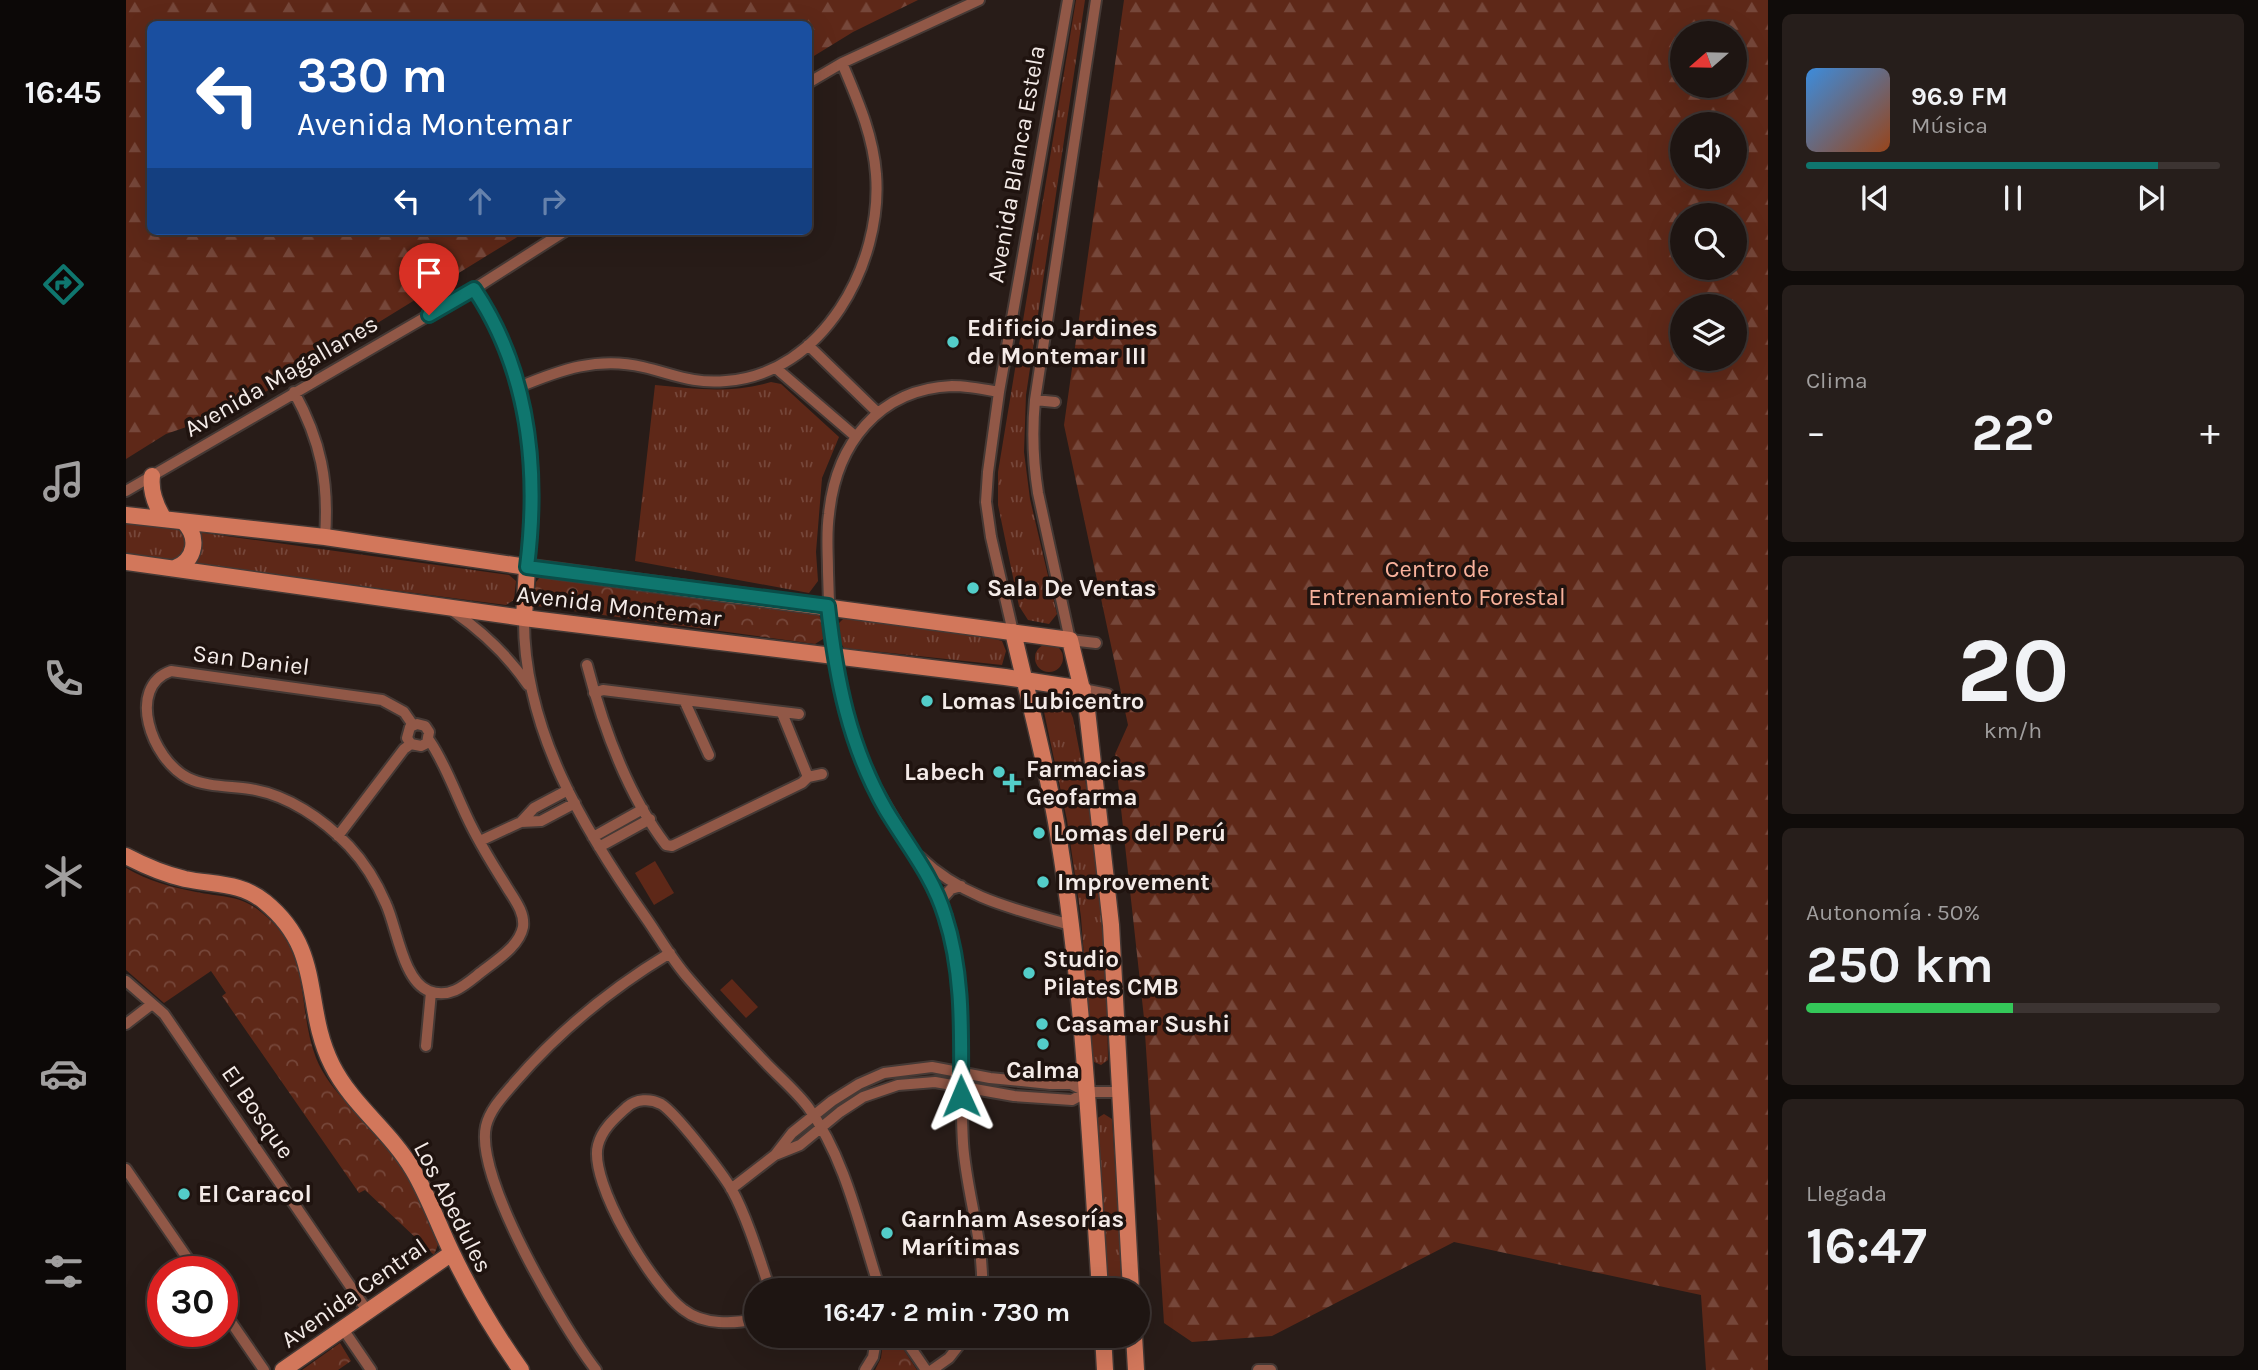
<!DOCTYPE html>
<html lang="es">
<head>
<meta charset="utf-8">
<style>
	:root { --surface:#1e1512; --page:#261e1b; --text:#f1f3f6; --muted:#a19f9f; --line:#3c3432; --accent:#0f766e }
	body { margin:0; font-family:Karla,sans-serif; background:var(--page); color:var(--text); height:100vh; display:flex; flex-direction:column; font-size:26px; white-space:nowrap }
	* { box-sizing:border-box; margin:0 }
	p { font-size:23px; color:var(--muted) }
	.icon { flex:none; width:38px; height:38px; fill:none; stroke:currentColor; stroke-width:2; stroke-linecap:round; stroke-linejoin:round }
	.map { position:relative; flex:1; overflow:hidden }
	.side { display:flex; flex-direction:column; gap:14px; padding:14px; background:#100c0a; width:490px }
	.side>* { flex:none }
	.banner { position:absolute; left:21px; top:21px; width:665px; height:214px; border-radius:10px; box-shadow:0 7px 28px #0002,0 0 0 2px var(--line); background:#1a4fa0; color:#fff; overflow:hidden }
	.needle { width:46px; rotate:250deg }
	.buttons { position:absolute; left:1544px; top:21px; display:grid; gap:14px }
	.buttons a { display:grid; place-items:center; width:77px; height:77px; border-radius:50%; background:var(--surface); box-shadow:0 7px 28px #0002,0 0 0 2px var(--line); font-size:35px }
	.speed { position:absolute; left:21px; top:1256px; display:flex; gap:14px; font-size:35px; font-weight:700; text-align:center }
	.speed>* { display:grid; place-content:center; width:91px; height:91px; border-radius:50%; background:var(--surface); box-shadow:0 7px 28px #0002,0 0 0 2px var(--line); line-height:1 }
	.speed .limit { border:10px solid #d22; background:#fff; color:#111 }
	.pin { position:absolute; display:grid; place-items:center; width:60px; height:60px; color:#fff; margin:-72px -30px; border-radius:50% 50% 50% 0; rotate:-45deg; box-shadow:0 0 7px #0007 }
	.pin .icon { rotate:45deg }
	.me { position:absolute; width:77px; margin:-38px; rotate:359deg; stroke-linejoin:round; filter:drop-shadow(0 0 5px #0008) }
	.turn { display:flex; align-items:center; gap:24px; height:147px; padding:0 35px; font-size:32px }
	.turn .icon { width:91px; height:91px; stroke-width:2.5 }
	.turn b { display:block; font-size:49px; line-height:60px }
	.lanes { display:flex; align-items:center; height:66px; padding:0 35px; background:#0003; justify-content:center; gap:35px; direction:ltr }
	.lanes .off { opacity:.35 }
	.big { font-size:52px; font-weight:700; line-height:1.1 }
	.side .widget { flex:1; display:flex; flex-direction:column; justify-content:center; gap:10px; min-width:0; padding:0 24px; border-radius:10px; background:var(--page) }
	.side .dial { align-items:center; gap:0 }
	.dial b { font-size:91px; line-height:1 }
	.song { display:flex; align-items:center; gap:21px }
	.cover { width:84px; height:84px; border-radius:10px; background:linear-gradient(135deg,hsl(210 70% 55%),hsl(20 70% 35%)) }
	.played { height:7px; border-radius:4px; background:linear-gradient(90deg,var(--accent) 85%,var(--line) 85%) }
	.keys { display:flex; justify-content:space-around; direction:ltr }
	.heat { display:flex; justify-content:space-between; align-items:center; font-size:38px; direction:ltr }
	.charge { height:10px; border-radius:5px; background:linear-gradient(90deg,#34c759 50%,var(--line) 0) }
	.trip { position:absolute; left:618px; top:1278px; width:406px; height:70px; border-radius:35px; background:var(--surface); box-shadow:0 7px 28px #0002,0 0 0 2px var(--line); font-weight:700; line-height:70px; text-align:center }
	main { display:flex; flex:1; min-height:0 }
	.tab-bar { display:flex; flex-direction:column; width:126px; justify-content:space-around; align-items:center; background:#0c0807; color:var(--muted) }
	.tab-bar .icon { width:49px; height:49px }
	.tab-bar .current { color:var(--accent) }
	.tab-bar b { font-size:32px; color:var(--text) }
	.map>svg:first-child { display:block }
</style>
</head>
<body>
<main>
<nav class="tab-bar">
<b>16:45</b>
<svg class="icon current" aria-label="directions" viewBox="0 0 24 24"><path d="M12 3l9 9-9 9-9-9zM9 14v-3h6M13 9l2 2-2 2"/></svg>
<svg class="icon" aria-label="music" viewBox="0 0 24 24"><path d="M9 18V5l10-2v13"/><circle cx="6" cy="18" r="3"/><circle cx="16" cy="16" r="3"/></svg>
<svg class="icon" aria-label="phone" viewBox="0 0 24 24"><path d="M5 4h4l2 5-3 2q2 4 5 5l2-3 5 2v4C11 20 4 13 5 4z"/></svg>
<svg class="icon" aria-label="climate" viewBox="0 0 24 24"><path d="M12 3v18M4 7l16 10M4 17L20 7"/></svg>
<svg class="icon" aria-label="car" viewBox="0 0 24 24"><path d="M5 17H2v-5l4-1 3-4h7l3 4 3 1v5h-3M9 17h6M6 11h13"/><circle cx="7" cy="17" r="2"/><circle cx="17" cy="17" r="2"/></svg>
<svg class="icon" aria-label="filters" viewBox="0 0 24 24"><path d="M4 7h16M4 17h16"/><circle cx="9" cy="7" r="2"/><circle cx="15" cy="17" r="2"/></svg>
</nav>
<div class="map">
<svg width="1642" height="1370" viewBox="0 0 1642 1370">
	<defs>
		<pattern id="grass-tufts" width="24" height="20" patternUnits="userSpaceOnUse" patternTransform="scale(1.75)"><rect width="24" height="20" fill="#5e2818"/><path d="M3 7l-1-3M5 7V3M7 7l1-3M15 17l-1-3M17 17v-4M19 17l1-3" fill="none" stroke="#76473a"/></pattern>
		<pattern id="forest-firs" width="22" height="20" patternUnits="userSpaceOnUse" patternTransform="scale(1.75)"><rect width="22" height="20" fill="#5e2818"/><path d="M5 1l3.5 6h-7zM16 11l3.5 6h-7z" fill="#76473a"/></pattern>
		<pattern id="park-crowns" width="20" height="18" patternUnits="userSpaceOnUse" patternTransform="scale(1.75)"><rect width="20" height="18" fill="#5e2818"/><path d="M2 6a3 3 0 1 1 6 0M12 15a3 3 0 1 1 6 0" fill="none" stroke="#76473a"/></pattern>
	</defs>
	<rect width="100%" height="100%" fill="#281c18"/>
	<!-- grass -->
	<path fill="url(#grass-tufts)" d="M950 0H959L900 395 898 452 904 499 931 614 923 624 902 620 893 606 872 505V472Z
		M645 382 655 384 713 437 696 478 690 552 692 581 683 593 509 561 529 385C569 389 606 394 645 382Z
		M0 522 56 530 62 548 51 561 0 554Z
		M71 532 383 575 390 581 388 600 380 605 66 564C76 555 73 545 71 532Z
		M719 617 858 636 876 641 880 651 876 665 718 648 714 642 713 623Z
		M909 658a14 14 0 1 1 28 0a14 14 0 1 1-28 0Z
		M918 696 939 699 947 718 964 805 980 962 982 1060 975 1065 966 1061 955 917 941 820 917 707Z
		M978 1114 986 1119 997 1290H981L970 1119Z"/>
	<!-- forest -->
	<path fill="url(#forest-firs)" fill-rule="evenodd" d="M0 0H792L727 32 683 59 682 24H24V231H401L110 410 40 434 0 459Z
		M998 0H1642V1370H1580L1575 1295 1328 1242 1146 1336 1066 1342 1038 1323 1018 1018 989 754 1002 725 938 425ZM1556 33H1608V86H1556ZM1556 124H1608V177H1556ZM1556 215H1608V268H1556ZM1556 306H1608V359H1556Z"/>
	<!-- park -->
	<path fill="url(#park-crowns)" d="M415 576 692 614 696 620 697 639 689 644 411 606 407 602 410 582Z
		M0 868C22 881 45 887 70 892 94 897 115 895 135 912 187 952 170 1006 190 1058 205 1095 236 1114 260 1144 284 1173 297 1208 313 1242L308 1255 239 1190 233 1193 96 996 100 993 85 971 38 1003 0 970Z
		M758 1335H768L791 1370H749L755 1358Z
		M214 1343 225 1361 212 1370H176Z"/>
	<!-- pitch -->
	<path fill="#5e2818" d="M529 861 548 893 528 905 509 873Z
		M606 979 632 1007 620 1018 594 990Z"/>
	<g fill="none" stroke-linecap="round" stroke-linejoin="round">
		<!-- street casing -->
		<g stroke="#453935" stroke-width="14">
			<path id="street" d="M970 0 909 400C906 431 907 461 912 493L944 640 970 643
				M682 83 716 63 853 0
				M348 289C404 372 413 470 401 567
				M682 345 752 413
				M651 369 729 436
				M393 387C434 370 472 356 517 367 548 374 565 384 600 381 697 374 757 264 750 174 747 134 731 99 716 63
				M168 392C195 441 203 482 199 537
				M909 400 929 402
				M0 491 348 289 439 231
				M327 611C357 632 381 654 402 685
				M398 618C397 729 458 830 520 918 534 938 546 960 563 979 587 1007 612 1034 638 1061 652 1076 670 1091 682 1107 720 1159 734 1229 754 1290
				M887 632 865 537 860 502 862 472 873 392 942 0
				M461 665C477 727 501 794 540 845L546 846 676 783 682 777 696 774
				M957 689 982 694
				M468 693 477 690 673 714
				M558 700 583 755
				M656 713 682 777
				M287 725 278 712 256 700 45 671C0 687 25 759 62 778 80 787 104 786 124 789 162 795 197 819 223 846 239 863 251 883 260 904 271 928 277 981 303 991 324 999 339 985 354 973 369 961 393 947 397 927 399 911 387 898 379 884 365 862 351 839 340 815 328 790 319 763 303 740
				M395 822 408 808 442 790
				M212 836 278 749 285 744 295 746 301 743 303 732 299 726 291 724 284 727 281 738 285 744
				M467 837 517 809
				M354 841 395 822 415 821 449 803
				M473 847 524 819
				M794 857C838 899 889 909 944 925
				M814 901 825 889 835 886
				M0 981 38 1014 242 1312
				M0 1024 26 1004
				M300 1046 305 992
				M649 1155 674 1145 714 1112 737 1097 772 1085 809 1082 888 1096 946 1100 961 1092H993
				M0 1169 71 1272
				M605 1189 649 1155 666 1133 706 1101 733 1084 758 1073 806 1067 864 1078 924 1084H945L961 1092
				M856 1290C858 1240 840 1192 837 1143 833 1075 841 1004 825 937 808 864 752 810 728 739 709 685 703 629 702 572 702 553 700 534 703 514 710 445 752 389 826 386 842 386 857 389 873 392
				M96 1309 138 1370
				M630 1319C608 1324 577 1325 558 1310 527 1288 462 1182 472 1145 476 1129 489 1118 501 1107 510 1099 524 1098 535 1104 550 1113 597 1174 606 1190 621 1217 634 1260 644 1290
				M217 1329 245 1370
				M776 1335 800 1370
				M470 1370C437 1327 348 1178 360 1126 364 1109 378 1095 389 1082 433 1031 486 988 544 953
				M739 1370 747 1357 751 1335
				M806 1370 823 1358 841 1335
				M1132 1370H1145"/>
		</g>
		<!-- secondary casing -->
		<g stroke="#453935" stroke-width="19">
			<path id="secondary" d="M26 476C24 491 30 506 38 519
				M0 515 199 537 401 567 944 640 961 710 985 925 1005 1290
				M0 562 398 618 879 677 957 689
				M49 568C70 560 73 537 58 522
				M398 618 401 567
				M887 632C903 701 922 770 933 840 957 989 964 1139 974 1290
				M0 856C19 866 38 874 59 879 88 885 115 882 139 902 199 951 176 1005 206 1065 226 1105 264 1131 287 1170 302 1195 312 1224 325 1251 345 1293 368 1332 395 1370
				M977 1335 979 1370
				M1008 1335 1010 1370
				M157 1370 326 1253"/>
		</g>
		<!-- street -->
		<use href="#street" stroke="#915847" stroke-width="10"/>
		<!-- secondary -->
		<use href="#secondary" stroke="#d2775b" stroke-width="16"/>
	</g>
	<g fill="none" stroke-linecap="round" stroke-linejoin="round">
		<!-- route casing -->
		<g stroke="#0a4d48" stroke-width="18">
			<path id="route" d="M303 315 348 289C404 372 413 470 401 567L702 606C710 678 723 746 760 810 781 845 807 876 819 916 838 974 835 1036 835 1096"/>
		</g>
		<!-- route -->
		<use href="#route" stroke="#0f766e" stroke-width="12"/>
	</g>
	<!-- markers -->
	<g fill="#53cdc9" stroke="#1f130f" stroke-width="2.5">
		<circle cx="827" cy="342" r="7"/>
		<circle cx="847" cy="588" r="7"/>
		<circle cx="801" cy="701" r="7"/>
		<circle cx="873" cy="772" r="7"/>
		<path d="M882.5 772.5h7v7h7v7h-7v7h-7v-7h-7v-7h7z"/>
		<circle cx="913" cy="833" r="7"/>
		<circle cx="917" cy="882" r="7"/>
		<circle cx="903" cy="973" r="7"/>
		<circle cx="916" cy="1024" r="7"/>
		<circle cx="917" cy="1044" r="7"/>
		<circle cx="58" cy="1194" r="7"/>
		<circle cx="761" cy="1233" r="7"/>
	</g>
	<g text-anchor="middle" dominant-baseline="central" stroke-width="7" stroke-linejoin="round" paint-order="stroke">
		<!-- street labels -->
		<g font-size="24" fill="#f4ebe8" stroke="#1f130f">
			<text transform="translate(890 164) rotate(-80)">Avenida Blanca Estela</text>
			<text transform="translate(155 376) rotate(-30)">Avenida Magallanes</text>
			<text transform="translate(493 606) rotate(7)">Avenida Montemar</text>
			<text transform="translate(125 660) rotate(7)">San Daniel</text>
			<text transform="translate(132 1112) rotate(55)">El Bosque</text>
			<text transform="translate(327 1207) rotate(63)">Los Abedules</text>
			<text transform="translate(228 1293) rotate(-35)">Avenida Central</text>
		</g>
		<!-- poi labels -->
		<g font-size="24" font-weight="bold" fill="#f4ebe8" stroke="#1f130f" text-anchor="start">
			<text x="841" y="328">Edificio Jardines<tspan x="841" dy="28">de Montemar III</tspan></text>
			<text x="861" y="588">Sala De Ventas</text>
			<text x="815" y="701">Lomas Lubicentro</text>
			<text x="900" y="769">Farmacias<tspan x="900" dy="28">Geofarma</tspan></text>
			<text x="859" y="772" text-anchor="end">Labech</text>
			<text x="927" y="833">Lomas del Perú</text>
			<text x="931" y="882">Improvement</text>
			<text x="917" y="959">Studio<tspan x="917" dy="28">Pilates CMB</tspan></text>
			<text x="930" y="1024">Casamar Sushi</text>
			<text x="917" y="1070" text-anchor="middle">Calma</text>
			<text x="72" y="1194">El Caracol</text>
			<text x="775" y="1219">Garnham Asesorías<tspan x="775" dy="28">Marítimas</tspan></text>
		</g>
		<!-- park labels -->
		<g font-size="24" fill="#f9b29c" stroke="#1f130f">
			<text x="1311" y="569">Centro de<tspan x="1311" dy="28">Entrenamiento Forestal</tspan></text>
		</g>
	</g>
</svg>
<div class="buttons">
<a><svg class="needle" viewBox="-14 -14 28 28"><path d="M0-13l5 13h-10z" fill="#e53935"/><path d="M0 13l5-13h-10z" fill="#a19f9f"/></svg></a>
<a><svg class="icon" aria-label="sound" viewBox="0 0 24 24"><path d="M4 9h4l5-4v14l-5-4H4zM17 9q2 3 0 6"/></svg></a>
<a><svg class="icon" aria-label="search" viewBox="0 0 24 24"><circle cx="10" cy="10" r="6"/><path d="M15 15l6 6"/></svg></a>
<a><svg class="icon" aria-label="layers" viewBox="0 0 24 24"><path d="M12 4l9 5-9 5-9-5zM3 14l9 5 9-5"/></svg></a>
</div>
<div class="speed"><div class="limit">30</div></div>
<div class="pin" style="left:303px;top:315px;background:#d93025"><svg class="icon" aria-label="arrive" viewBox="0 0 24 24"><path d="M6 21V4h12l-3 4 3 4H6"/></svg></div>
<svg class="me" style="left:835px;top:1096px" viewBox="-20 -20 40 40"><path d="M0-17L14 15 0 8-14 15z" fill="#0f766e" stroke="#fff" stroke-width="4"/></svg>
<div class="trip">16:47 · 2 min · 730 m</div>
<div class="banner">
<div class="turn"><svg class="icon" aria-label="left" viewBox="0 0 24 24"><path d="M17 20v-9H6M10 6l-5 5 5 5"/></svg><div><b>330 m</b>Avenida Montemar</div></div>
<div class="lanes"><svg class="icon" aria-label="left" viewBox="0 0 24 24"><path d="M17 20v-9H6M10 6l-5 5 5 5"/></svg><svg class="icon off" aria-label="ahead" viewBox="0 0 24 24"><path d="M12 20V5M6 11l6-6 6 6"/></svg><svg class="icon off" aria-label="right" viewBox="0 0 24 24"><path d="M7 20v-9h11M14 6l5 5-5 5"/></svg></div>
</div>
</div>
<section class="side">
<div class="widget">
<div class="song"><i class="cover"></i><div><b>96.9 FM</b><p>Música</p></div></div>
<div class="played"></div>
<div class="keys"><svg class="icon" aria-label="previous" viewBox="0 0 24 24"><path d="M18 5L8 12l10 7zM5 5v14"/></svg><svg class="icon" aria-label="pause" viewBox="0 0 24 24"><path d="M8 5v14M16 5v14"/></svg><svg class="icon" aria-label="next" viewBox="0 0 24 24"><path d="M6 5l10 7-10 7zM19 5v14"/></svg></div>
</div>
<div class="widget"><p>Clima</p>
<div class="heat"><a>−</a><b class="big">22°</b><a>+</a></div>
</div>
<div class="widget dial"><b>20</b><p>km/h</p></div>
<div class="widget"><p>Autonomía · 50%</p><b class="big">250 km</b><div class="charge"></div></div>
<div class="widget"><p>Llegada</p><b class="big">16:47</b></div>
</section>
</main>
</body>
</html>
